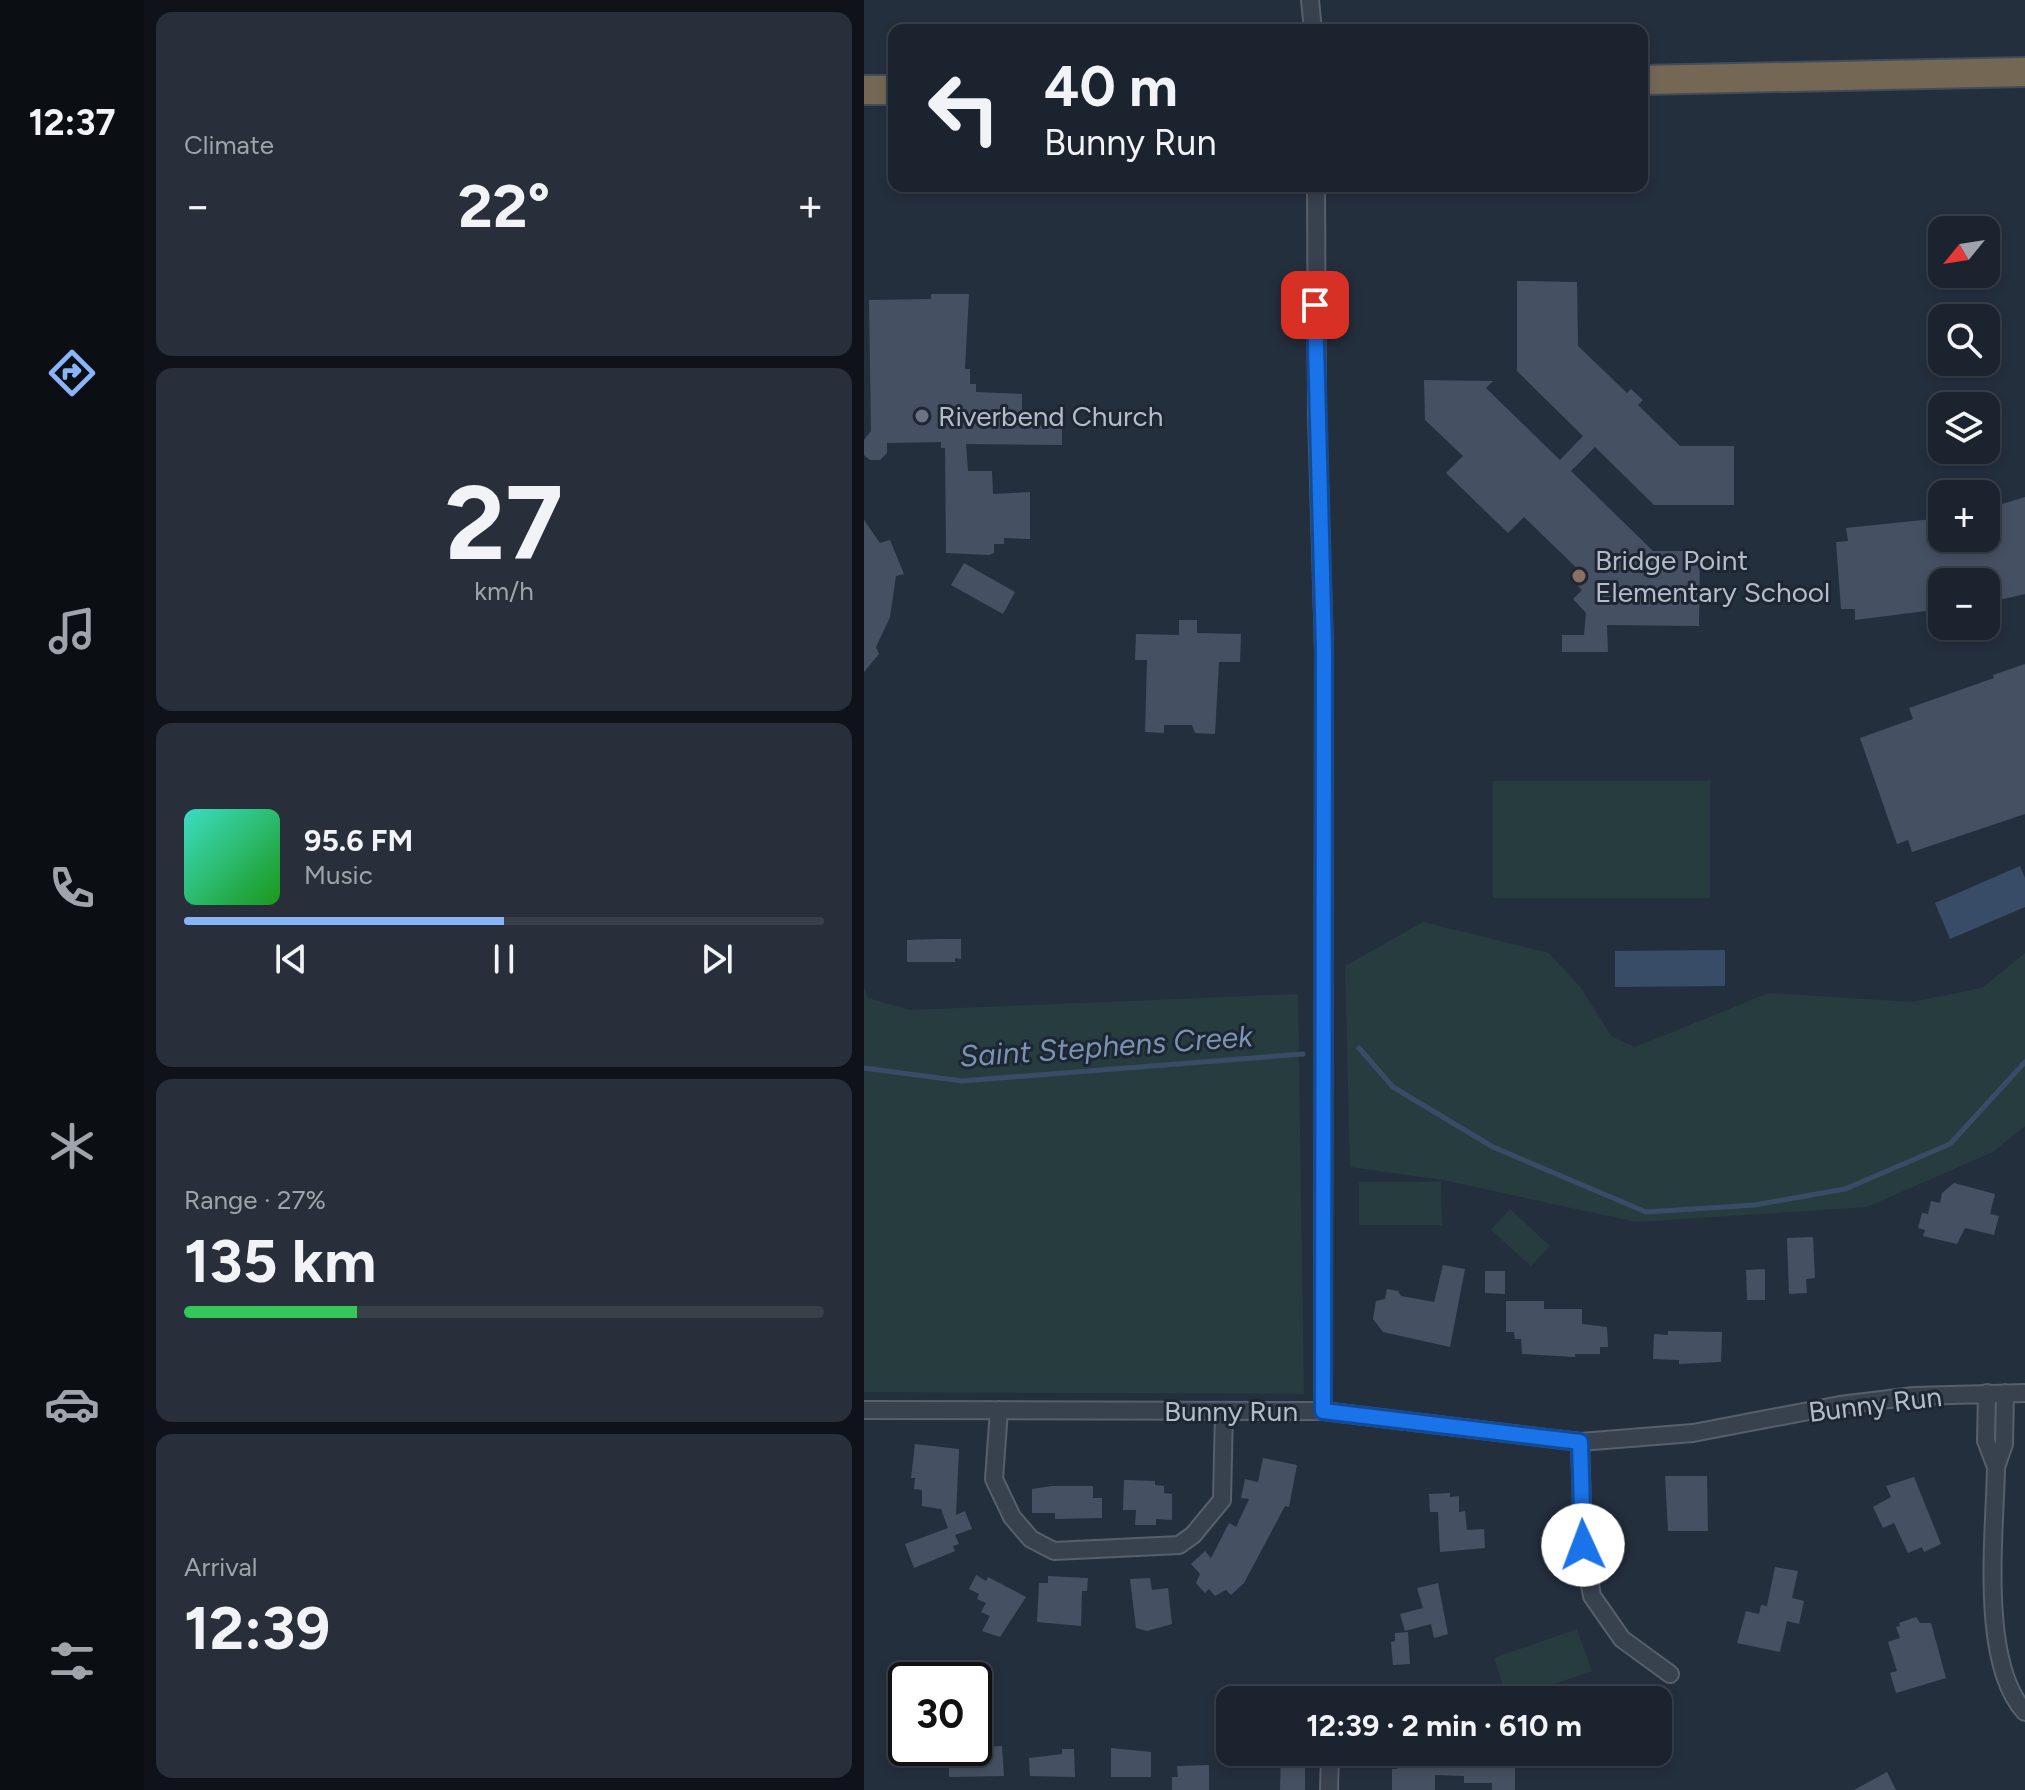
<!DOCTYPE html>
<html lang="en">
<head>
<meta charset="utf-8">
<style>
	:root { --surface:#1b232e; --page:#282f3a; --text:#f1f3f6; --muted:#a0a4aa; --line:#39404a; --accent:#8ab4f8 }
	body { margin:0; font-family:Figtree,sans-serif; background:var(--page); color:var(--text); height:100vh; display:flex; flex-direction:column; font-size:30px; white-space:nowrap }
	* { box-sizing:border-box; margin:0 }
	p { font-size:26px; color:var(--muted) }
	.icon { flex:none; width:44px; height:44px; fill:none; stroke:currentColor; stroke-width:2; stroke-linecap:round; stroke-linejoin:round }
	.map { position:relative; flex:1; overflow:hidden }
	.panel { display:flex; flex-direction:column; gap:12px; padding:12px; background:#0f1319; width:720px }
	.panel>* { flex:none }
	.hud { position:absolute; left:24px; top:24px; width:760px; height:168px; border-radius:16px; box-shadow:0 4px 12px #0003,0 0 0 2px var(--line); background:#1b232e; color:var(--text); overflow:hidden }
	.needle { width:52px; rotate:240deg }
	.controls { position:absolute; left:1064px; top:216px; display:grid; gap:16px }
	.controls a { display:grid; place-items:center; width:72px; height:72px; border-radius:16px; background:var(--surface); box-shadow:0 4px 12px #0003,0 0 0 2px var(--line); font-size:40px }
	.speed { position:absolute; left:24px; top:1662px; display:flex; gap:16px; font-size:40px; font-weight:700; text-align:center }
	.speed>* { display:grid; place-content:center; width:104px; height:104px; border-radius:50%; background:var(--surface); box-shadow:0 4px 12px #0003,0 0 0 2px var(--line); line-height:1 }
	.speed .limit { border:4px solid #111; border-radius:12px; background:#fff; color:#111 }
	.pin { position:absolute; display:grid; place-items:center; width:68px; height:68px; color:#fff; margin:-34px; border-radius:16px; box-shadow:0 4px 12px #0006 }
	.me { position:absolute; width:88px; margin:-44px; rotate:358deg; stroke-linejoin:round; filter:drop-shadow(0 0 6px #0008) }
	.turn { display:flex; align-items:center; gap:28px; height:168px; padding:0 24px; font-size:36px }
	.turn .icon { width:104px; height:104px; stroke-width:2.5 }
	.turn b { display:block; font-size:56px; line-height:68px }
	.big { font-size:60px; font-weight:700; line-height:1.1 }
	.panel .tile { flex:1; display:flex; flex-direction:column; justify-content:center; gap:12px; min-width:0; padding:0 28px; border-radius:16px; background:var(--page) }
	.panel .dial { align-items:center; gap:0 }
	.dial b { font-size:104px; line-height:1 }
	.song { display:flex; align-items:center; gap:24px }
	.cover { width:96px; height:96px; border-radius:12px; background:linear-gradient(135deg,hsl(170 70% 55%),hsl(120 70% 35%)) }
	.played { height:8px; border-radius:4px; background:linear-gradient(90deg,var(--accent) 50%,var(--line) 50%) }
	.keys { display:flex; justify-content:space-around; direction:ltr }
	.heat { display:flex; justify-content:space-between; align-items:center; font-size:44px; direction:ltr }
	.charge { height:12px; border-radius:6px; background:linear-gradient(90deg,#34c759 27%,var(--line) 0) }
	.trip { position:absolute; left:352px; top:1686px; width:456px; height:80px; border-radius:16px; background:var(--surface); box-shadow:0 4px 12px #0003,0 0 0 2px var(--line); font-weight:700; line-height:80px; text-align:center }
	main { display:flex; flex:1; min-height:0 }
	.tab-bar { display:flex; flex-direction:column; width:144px; justify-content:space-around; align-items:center; background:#0b0e12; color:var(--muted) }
	.tab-bar .icon { width:56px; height:56px }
	.tab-bar .current { color:var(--accent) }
	.tab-bar b { font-size:36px; color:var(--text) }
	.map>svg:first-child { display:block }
</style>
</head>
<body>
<main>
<nav class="tab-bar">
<b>12:37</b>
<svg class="icon current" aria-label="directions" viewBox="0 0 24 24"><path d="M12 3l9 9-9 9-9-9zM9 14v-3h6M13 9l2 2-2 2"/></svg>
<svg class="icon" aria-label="music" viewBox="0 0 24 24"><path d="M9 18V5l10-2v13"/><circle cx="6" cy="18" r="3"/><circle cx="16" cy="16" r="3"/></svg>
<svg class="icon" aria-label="phone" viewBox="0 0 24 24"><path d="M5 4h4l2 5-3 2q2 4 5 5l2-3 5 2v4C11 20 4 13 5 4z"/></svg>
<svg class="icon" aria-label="climate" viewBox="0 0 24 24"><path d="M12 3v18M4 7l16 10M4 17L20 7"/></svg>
<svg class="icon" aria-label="car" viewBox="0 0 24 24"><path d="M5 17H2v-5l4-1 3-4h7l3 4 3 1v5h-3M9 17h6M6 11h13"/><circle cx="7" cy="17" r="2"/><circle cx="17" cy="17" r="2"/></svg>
<svg class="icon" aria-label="filters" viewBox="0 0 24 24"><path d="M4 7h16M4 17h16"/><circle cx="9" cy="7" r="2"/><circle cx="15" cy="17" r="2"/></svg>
</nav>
<section class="panel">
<div class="tile"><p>Climate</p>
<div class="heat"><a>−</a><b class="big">22°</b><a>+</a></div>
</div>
<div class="tile dial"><b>27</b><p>km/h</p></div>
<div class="tile">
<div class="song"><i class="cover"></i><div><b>95.6 FM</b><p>Music</p></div></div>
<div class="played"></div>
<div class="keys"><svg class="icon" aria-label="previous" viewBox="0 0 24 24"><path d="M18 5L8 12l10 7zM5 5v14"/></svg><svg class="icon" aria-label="pause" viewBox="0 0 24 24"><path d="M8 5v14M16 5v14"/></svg><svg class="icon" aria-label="next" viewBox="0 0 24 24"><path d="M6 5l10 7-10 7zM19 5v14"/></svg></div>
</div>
<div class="tile"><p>Range · 27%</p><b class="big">135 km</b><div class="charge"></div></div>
<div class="tile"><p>Arrival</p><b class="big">12:39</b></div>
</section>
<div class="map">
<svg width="1161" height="1790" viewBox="0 0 1161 1790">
	<rect width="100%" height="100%" fill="#242f3e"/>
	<!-- green -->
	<path fill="#263c3f" d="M629 781H846V898H629Z
		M559 922 685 953 717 988 748 1037 771 1047 905 993 1048 1002 1118 988 1161 953V1126L1129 1152 1003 1207 772 1222 579 1180 486 1167 481 966Z
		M0 988 4 998 47 1010 434 994 440 1394 0 1392Z
		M495 1182H577L578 1225H495Z
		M646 1209 686 1246 667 1266 627 1230Z
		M713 1629 728 1671 644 1700 630 1658Z"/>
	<!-- water -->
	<path fill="#394c67" d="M1156 866 1161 878V907L1086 939 1071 903Z
		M861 950V986L751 987V951Z"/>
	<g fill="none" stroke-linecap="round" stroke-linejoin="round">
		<!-- stream -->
		<path stroke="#394c67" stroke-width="5" d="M495 1048 529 1087 629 1147 782 1212 891 1205 981 1189 1086 1144 1161 1062
			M0 1068 98 1081 439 1054"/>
	</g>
	<!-- building -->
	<path fill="#455162" d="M653 281 713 282 714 346 763 393 767 389 779 400 774 405 816 446H870V505H790L731 447 707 471 789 551H836L835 626 743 625 744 652H698V635H720L722 613 709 599 718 590 713 585 722 577 660 517 644 533 582 473 599 456 561 420 560 380 629 381 622 388 696 460 719 436 653 371Z
		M67 294H105L101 369H106V384H112V392L158 394V426L198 425V445L102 444 104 471H128L129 494 166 492V539L140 538V544H130V553L125 555 82 553 81 448H77V442L23 443V453L16 460H6L0 455V440L7 431 5 300 67 299Z
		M1161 497V594L1122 603V582H1078V609L991 620V609H977L972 542 984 541 982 528 1078 518V538H1122V509Z
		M0 520 16 543 26 540 40 574 32 576 26 617 12 647 15 654 0 672Z
		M100 563 151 592 139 614 87 585Z
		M315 620H333V633L377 634 376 662H355L351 734 331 733 328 725H300V733L281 732 283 660H271L272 634 315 635Z
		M1161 664V814L1048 852 1044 840 1033 844 996 738 1049 719 1045 708 1130 678 1129 675Z
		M74 939H97V959L91 958V962H43V940Z
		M1090 1183 1131 1194 1126 1214 1135 1216 1130 1235 1101 1228 1093 1244 1059 1236 1061 1230 1054 1228 1058 1213 1064 1214 1067 1201 1076 1203 1078 1193Z
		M949 1237 951 1278 942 1279 943 1293 925 1294 923 1238Z
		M579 1265 601 1269 586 1347 519 1332 509 1319 512 1301 521 1299 523 1289 534 1291 537 1296 570 1302Z
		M901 1269V1300H883L882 1270Z
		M621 1271H641V1294L621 1293Z
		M642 1301H680V1309H718V1324L743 1327 744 1347H736V1354H711V1357L658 1354 657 1339H651L650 1332H642Z
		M804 1331 858 1332 857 1362 815 1364V1360L789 1359 790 1334 804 1335Z
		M51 1444 95 1449 92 1515 101 1511 108 1529 91 1535 95 1544 89 1546 91 1551 50 1568 41 1544 84 1528 77 1509 58 1506V1490L50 1489 51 1478H47Z
		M399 1458 433 1465 425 1507 421 1506 380 1583 367 1595 362 1590 351 1596 345 1589 341 1593 332 1583 336 1574 327 1564 341 1551 347 1558 365 1523 372 1527 385 1499 377 1498 381 1479 394 1482Z
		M801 1476H843L844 1531H804Z
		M1050 1477 1077 1544 1060 1552 1058 1547 1044 1553 1030 1523 1019 1528 1009 1507 1027 1497 1022 1486Z
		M260 1480 291 1481V1485L300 1486V1493L308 1494V1520L292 1519V1525H271L272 1510H259Z
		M188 1486H229V1498H238V1518L191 1519V1513H168V1489Z
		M586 1493V1497L595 1496V1512L601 1511 603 1530 620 1529 621 1548 576 1552 574 1512H566L565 1494Z
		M911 1567 934 1571 928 1598 940 1601 935 1624 923 1621 916 1652 873 1643 882 1611 895 1614 897 1605 903 1606Z
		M112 1575 122 1581 124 1577 162 1597 136 1637 118 1631 126 1616 117 1612 122 1603 113 1599 115 1594 105 1589Z
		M184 1576 224 1578 223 1591H218L217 1626 173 1622 175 1583H184Z
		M286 1578 288 1590 304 1588 308 1624 283 1631 272 1628 266 1579Z
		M574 1583 584 1634 570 1638 567 1624 541 1631 536 1614 559 1608 553 1588Z
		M1052 1617 1056 1623H1067L1082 1678 1032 1693 1026 1673 1033 1671 1024 1642 1036 1638 1032 1627 1036 1626 1035 1623Z
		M544 1632 546 1664 529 1665 527 1642 531 1641V1633Z
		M138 1746 140 1776 85 1777V1748Z
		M247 1748 287 1752V1777H247Z
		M198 1749H210L211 1777 166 1776 165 1758 198 1754Z
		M417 1752H441V1790H416Z
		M600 1752 651 1753V1790H628V1783H600V1776L571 1775V1790H528V1769H533V1764H548L551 1758H600Z
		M345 1765V1790H308V1777H314L313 1766Z
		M1023 1772 1032 1790H990Z"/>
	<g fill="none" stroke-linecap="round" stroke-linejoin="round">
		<!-- street casing -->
		<g stroke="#565f6c" stroke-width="20">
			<path id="street" d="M446 0 449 30
				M452 186 453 414 460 651 459 1411
				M1123 1393 1122 1441 1132 1467
				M1141 1393 1140 1444 1132 1467C1131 1533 1115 1662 1161 1712
				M0 1410 459 1411 716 1442 829 1433 976 1405 1050 1396 1161 1393
				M135 1410 130 1479 148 1517 167 1539 190 1551 315 1545 329 1535 358 1500 360 1411
				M716 1442 719 1545 728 1596 758 1639 806 1674
				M465 1790 466 1752"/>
		</g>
		<!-- highway casing -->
		<g stroke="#434c59" stroke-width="32">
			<path id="highway" d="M778 80 1161 72
				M0 90H30"/>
		</g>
		<!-- street -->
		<use href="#street" stroke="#38414e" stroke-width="16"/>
		<!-- highway -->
		<use href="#highway" stroke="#746855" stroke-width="28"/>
	</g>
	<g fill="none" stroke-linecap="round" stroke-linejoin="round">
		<!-- route casing -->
		<g stroke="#114b97" stroke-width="20">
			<path id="route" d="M451 305 460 651 459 1411 716 1442 719 1545"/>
		</g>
		<!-- route -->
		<use href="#route" stroke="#1a73e8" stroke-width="14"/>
	</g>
	<!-- markers -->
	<circle fill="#6b7280" stroke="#1d2633" stroke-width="3" cx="58" cy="416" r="8"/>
	<circle fill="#8d6e63" stroke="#1d2633" stroke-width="3" cx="715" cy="576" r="8"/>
	<g text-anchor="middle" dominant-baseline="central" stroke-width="6" stroke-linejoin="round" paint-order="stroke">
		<!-- poi labels -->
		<g font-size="28" fill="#b4bcc9" stroke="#1d2633" text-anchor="start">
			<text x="74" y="416">Riverbend Church</text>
			<text x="731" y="560">Bridge Point<tspan x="731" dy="32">Elementary School</tspan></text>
		</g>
		<!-- street labels -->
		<g font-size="28" fill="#b4bcc9" stroke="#1d2633">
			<text transform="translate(1011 1404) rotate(-7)">Bunny Run</text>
			<text x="367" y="1411">Bunny Run</text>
		</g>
		<!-- water labels -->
		<g font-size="30" font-style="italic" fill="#7c92b1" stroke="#1d2633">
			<text transform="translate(242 1046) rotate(-4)">Saint Stephens Creek</text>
		</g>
	</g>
</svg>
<div class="controls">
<a><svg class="needle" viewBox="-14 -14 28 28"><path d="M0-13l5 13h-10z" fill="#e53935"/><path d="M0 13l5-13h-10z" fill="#a0a4aa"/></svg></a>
<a><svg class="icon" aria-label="search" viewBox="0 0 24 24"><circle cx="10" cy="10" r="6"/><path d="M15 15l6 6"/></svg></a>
<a><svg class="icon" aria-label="layers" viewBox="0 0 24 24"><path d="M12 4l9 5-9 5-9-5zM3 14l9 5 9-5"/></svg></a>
<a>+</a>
<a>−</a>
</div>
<div class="speed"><div class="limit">30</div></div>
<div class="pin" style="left:451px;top:305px;background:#d93025"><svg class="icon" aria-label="arrive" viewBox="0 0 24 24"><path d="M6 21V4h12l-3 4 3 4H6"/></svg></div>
<svg class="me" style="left:719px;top:1545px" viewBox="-20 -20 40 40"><circle r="19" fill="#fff"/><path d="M0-13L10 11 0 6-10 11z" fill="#1a73e8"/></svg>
<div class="trip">12:39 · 2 min · 610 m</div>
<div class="hud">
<div class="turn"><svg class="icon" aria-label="left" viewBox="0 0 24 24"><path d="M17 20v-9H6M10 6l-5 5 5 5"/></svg><div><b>40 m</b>Bunny Run</div></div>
</div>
</div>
</main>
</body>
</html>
